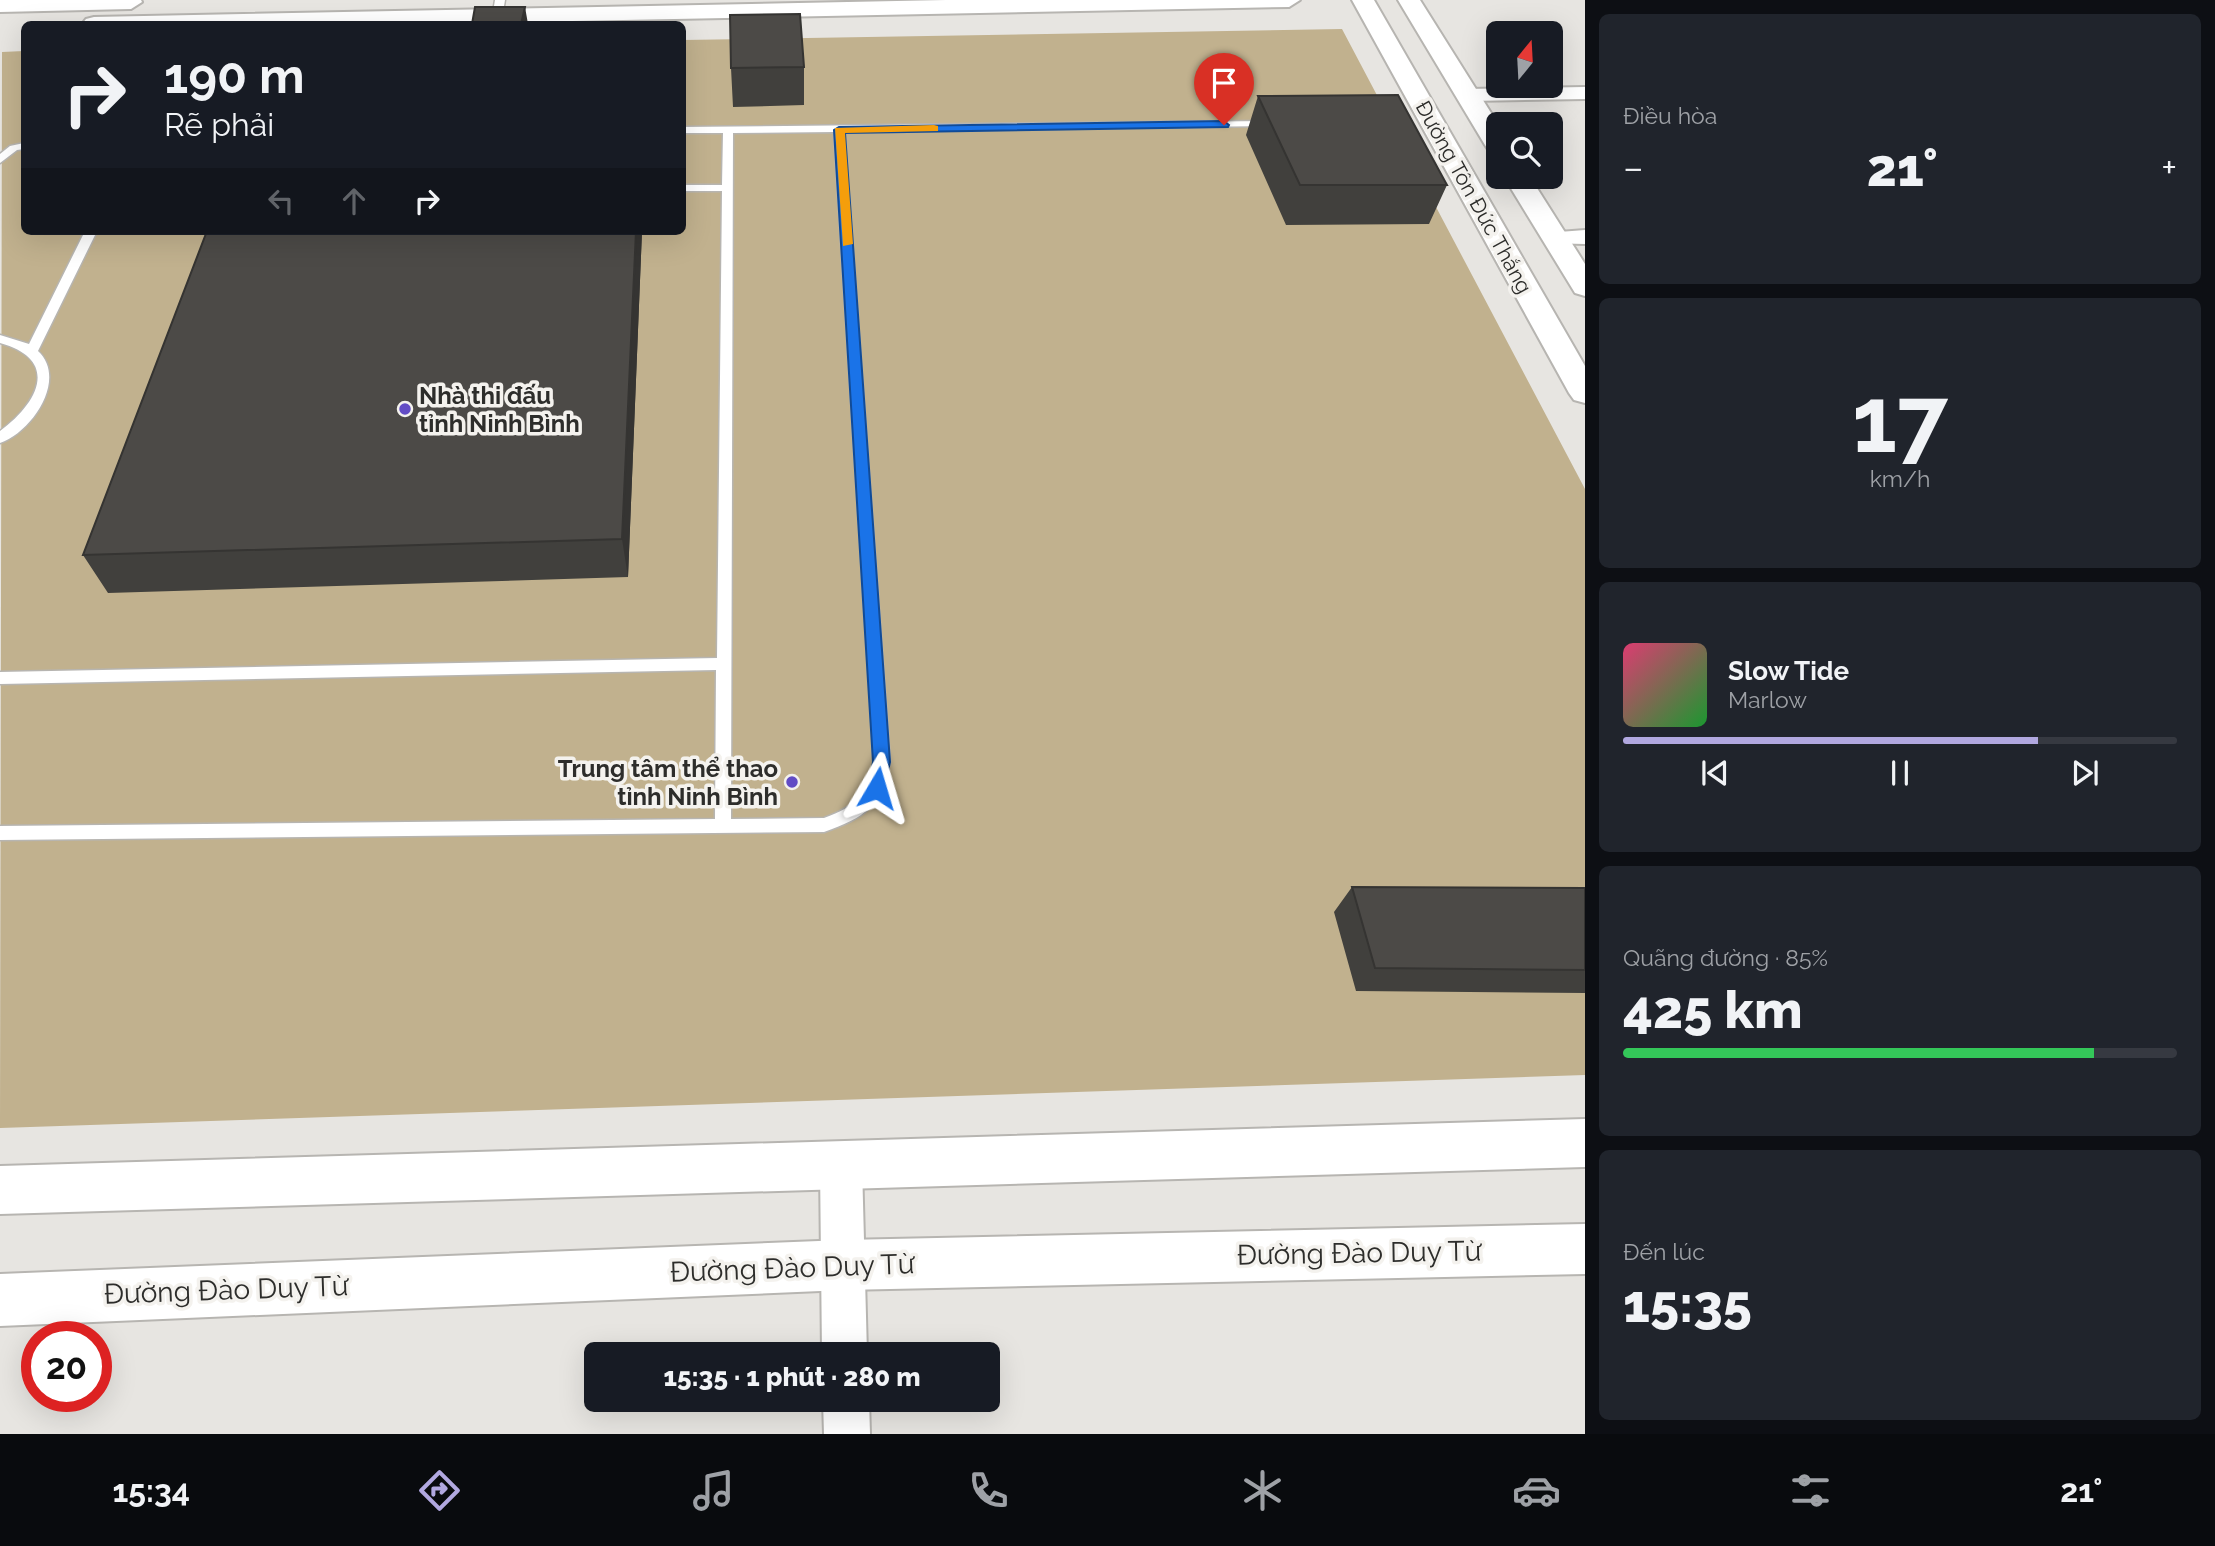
<!DOCTYPE html>
<html lang="vi">
<head>
<meta charset="utf-8">
<style>
	:root { --surface:#171b24; --page:#20242c; --text:#f1f3f6; --muted:#9ea1a6; --line:#363941; --accent:#b1a8e0 }
	body { margin:0; font-family:Raleway,sans-serif; background:var(--page); color:var(--text); height:100vh; display:flex; flex-direction:column; font-size:26px; white-space:nowrap }
	* { box-sizing:border-box; margin:0 }
	p { font-size:23px; color:var(--muted) }
	.icon { flex:none; width:38px; height:38px; fill:none; stroke:currentColor; stroke-width:2; stroke-linecap:round; stroke-linejoin:round }
	.map { position:relative; flex:1; overflow:hidden }
	.side { display:flex; flex-direction:column; gap:14px; padding:14px; background:#0d0f14; width:630px }
	.side>* { flex:none }
	.top-card { position:absolute; left:21px; top:21px; width:665px; height:214px; border-radius:10px; box-shadow:0 7px 28px #0002; background:#171b24; color:var(--text); overflow:hidden }
	.needle { width:46px; rotate:18deg }
	.fabs { position:absolute; left:1486px; top:21px; display:grid; gap:14px }
	.fabs a { display:grid; place-items:center; width:77px; height:77px; border-radius:10px; background:var(--surface); box-shadow:0 7px 28px #0002; font-size:35px }
	.speed { position:absolute; left:21px; top:1321px; display:flex; gap:14px; font-size:35px; font-weight:700; text-align:center }
	.speed>* { display:grid; place-content:center; width:91px; height:91px; border-radius:50%; background:var(--surface); box-shadow:0 7px 28px #0002; line-height:1 }
	.speed .limit { border:10px solid #d22; background:#fff; color:#111 }
	.pin { position:absolute; display:grid; place-items:center; width:60px; height:60px; color:#fff; margin:-72px -30px; border-radius:50% 50% 50% 0; rotate:-45deg; box-shadow:0 0 7px #0007 }
	.pin .icon { rotate:45deg }
	.me { position:absolute; width:77px; margin:-38px; rotate:7deg; stroke-linejoin:round; filter:drop-shadow(0 0 5px #0008) }
	.turn { display:flex; align-items:center; gap:24px; height:147px; padding:0 28px; font-size:32px }
	.turn .icon { width:91px; height:91px; stroke-width:2.5 }
	.turn b { display:block; font-size:49px; line-height:60px }
	.lanes { display:flex; align-items:center; height:66px; padding:0 28px; background:#0003; justify-content:center; gap:35px; direction:ltr }
	.lanes .off { opacity:.35 }
	.big { font-size:52px; font-weight:800; line-height:1.1 }
	.side .tile { flex:1; display:flex; flex-direction:column; justify-content:center; gap:10px; min-width:0; padding:0 24px; border-radius:10px; background:var(--page) }
	.side .dial { align-items:center; gap:0 }
	.dial b { font-size:91px; line-height:1 }
	.song { display:flex; align-items:center; gap:21px }
	.cover { width:84px; height:84px; border-radius:10px; background:linear-gradient(135deg,hsl(340 70% 55%),hsl(130 70% 35%)) }
	.played { height:7px; border-radius:4px; background:linear-gradient(90deg,var(--accent) 75%,var(--line) 75%) }
	.keys { display:flex; justify-content:space-around; direction:ltr }
	.heat { display:flex; justify-content:space-between; align-items:center; font-size:38px; direction:ltr }
	.charge { height:10px; border-radius:5px; background:linear-gradient(90deg,#34c759 85%,var(--line) 0) }
	.trip { position:absolute; left:584px; top:1342px; width:416px; height:70px; border-radius:10px; background:var(--surface); box-shadow:0 7px 28px #0002; font-weight:800; line-height:70px; text-align:center }
	.dock { display:flex; height:112px; justify-content:space-around; align-items:center; background:#090b0e; color:var(--muted) }
	.dock .icon { width:49px; height:49px }
	.dock .on { color:var(--accent) }
	.dock b { font-size:32px; color:var(--text) }
	main { display:flex; flex:1; min-height:0 }
	.map>svg:first-child { display:block }
</style>
</head>
<body>
<main>
<div class="map">
<svg width="1585" height="1434" viewBox="0 0 1585 1434">
	<rect width="100%" height="100%" fill="#e7e5e1"/>
	<!-- green -->
	<path fill="#c1b18e" d="M1342 29 1585 489V1075L0 1128 2 52 24 51V231H682L683 40Z"/>
	<g fill="none" stroke-linecap="round" stroke-linejoin="round">
		<!-- lane casing -->
		<g stroke="#b7b5b1" stroke-width="3">
			<path id="lane" d="M495 0H505L502 18 497 21 492 18Z
				M1268 121 1273 124 1272 126 844 131 890 762C880 807 866 817 824 832L0 840V826L715 819 716 670 0 684V672L717 658 722 191H682V185H722L723 133H682V127ZM834 132 874 762C866 796 857 806 824 818L731 819 733 133Z
				M24 143V149L17 150 0 163V154L10 146Z
				M85 231H97L38 351C68 379 32 432 0 443V431C38 403 61 360 0 343V335L29 344Z"/>
		</g>
		<!-- street casing -->
		<g stroke="#b7b5b1" stroke-width="4">
			<path id="street" d="M1585 87V99L1467 101 1456 95 1467 89Z
				M1585 230V244L1546 243 1543 238 1546 233Z
				M841 1144 856 1150 862 1165 867 1354H822L820 1165 826 1150Z
				M823 1400H869L870 1434H824Z"/>
		</g>
		<!-- secondary casing -->
		<g stroke="#b7b5b1" stroke-width="4">
			<path id="secondary" d="M0 0H141L142 2 131 9 0 12Z
				M946 0H1300L1289 7 416 24H82L86 19 94 17Z
				M1352 0H1374L1585 366V403L1574 400 1569 393Z
				M1398 0H1420L1498 124V153L1489 151 1485 145Z
				M1504 177H1530L1585 264V296L1575 293Z
				M1585 1119V1167L0 1214V1166Z
				M1585 1224V1274L844 1290 0 1326V1274L844 1240Z"/>
		</g>
		<!-- lane -->
		<use href="#lane" fill="#fff" fill-rule="evenodd"/>
		<!-- street -->
		<use href="#street" fill="#fff" fill-rule="evenodd"/>
		<!-- secondary -->
		<use href="#secondary" fill="#fff" fill-rule="evenodd"/>
	</g>
	<!-- wall -->
	<path fill="#41403d" d="M804 67V105L733 107 731 68Z
		M1258 96 1447 185 1429 224 1286 225 1246 135Z
		M642 231 628 577 108 593 83 555Z
		M1352 887 1585 888V993L1356 991 1334 912Z"/>
	<!-- shaded-wall -->
	<path fill="#353432" d="M525 7 528 24H521Z
		M636 231H642L628 577 622 539Z"/>
	<!-- building -->
	<path fill="#4c4a47" stroke="#353432" stroke-width="2" d="M475 7H525L521 24H472Z
		M800 14 804 67 731 68 730 15Z
		M1398 95 1447 185H1300L1258 96Z
		M207 231H636L622 539 83 555Z
		M1352 887 1585 888V970L1375 968Z"/>
	<!-- route -->
	<path fill="#1a73e8" stroke="#114b97" stroke-width="2" d="M1224 121 1229 125 1228 127 845 133 890 762 883 793H871L869 788 873 762 834 130 839 127Z"/>
	<!-- slow -->
	<path fill="#f59e0b" d="M934 125 938 126V131L845 133 853 244 843 246 835 128Z"/>
	<!-- markers -->
	<g fill="#624cc5" stroke="#f4f2ee" stroke-width="2.5">
		<circle cx="405" cy="409" r="7"/>
		<circle cx="792" cy="782" r="7"/>
	</g>
	<g text-anchor="middle" dominant-baseline="central" stroke-width="7" stroke-linejoin="round" paint-order="stroke">
		<!-- far-street labels -->
		<g font-size="21" fill="#2d2d2b" stroke="#f4f2ee">
			<text transform="translate(1474 197) rotate(61)">Đường Tôn Đức Thắng</text>
		</g>
		<!-- poi labels -->
		<g font-size="24" font-weight="bold" fill="#2d2d2b" stroke="#f4f2ee" text-anchor="start">
			<text x="419" y="395">Nhà thi đấu<tspan x="419" dy="28">tỉnh Ninh Bình</tspan></text>
			<text x="778" y="768" text-anchor="end">Trung tâm thể thao<tspan x="778" dy="28">tỉnh Ninh Bình</tspan></text>
		</g>
		<!-- near-street labels -->
		<g font-size="28" fill="#2d2d2b" stroke="#f4f2ee">
			<text transform="translate(1359 1253) rotate(-1)">Đường Đào Duy Từ</text>
			<text transform="translate(792 1268) rotate(-2)">Đường Đào Duy Từ</text>
			<text transform="translate(226 1290) rotate(-2)">Đường Đào Duy Từ</text>
		</g>
	</g>
</svg>
<div class="fabs">
<a><svg class="needle" viewBox="-14 -14 28 28"><path d="M0-13l5 13h-10z" fill="#e53935"/><path d="M0 13l5-13h-10z" fill="#9ea1a6"/></svg></a>
<a><svg class="icon" aria-label="search" viewBox="0 0 24 24"><circle cx="10" cy="10" r="6"/><path d="M15 15l6 6"/></svg></a>
</div>
<div class="speed"><div class="limit">20</div></div>
<div class="pin" style="left:1224px;top:125px;background:#d93025"><svg class="icon" aria-label="arrive" viewBox="0 0 24 24"><path d="M6 21V4h12l-3 4 3 4H6"/></svg></div>
<svg class="me" style="left:877px;top:788px" viewBox="-20 -20 40 40"><path d="M0-17L14 15 0 8-14 15z" fill="#1a73e8" stroke="#fff" stroke-width="4"/></svg>
<div class="trip">15:35 · 1 phút · 280 m</div>
<div class="top-card">
<div class="turn"><svg class="icon" aria-label="right" viewBox="0 0 24 24"><path d="M7 20v-9h11M14 6l5 5-5 5"/></svg><div><b>190 m</b>Rẽ phải</div></div>
<div class="lanes"><svg class="icon off" aria-label="left" viewBox="0 0 24 24"><path d="M17 20v-9H6M10 6l-5 5 5 5"/></svg><svg class="icon off" aria-label="ahead" viewBox="0 0 24 24"><path d="M12 20V5M6 11l6-6 6 6"/></svg><svg class="icon" aria-label="right" viewBox="0 0 24 24"><path d="M7 20v-9h11M14 6l5 5-5 5"/></svg></div>
</div>
</div>
<section class="side">
<div class="tile"><p>Điều hòa</p>
<div class="heat"><a>−</a><b class="big">21°</b><a>+</a></div>
</div>
<div class="tile dial"><b>17</b><p>km/h</p></div>
<div class="tile">
<div class="song"><i class="cover"></i><div><b>Slow Tide</b><p>Marlow</p></div></div>
<div class="played"></div>
<div class="keys"><svg class="icon" aria-label="previous" viewBox="0 0 24 24"><path d="M18 5L8 12l10 7zM5 5v14"/></svg><svg class="icon" aria-label="pause" viewBox="0 0 24 24"><path d="M8 5v14M16 5v14"/></svg><svg class="icon" aria-label="next" viewBox="0 0 24 24"><path d="M6 5l10 7-10 7zM19 5v14"/></svg></div>
</div>
<div class="tile"><p>Quãng đường · 85%</p><b class="big">425 km</b><div class="charge"></div></div>
<div class="tile"><p>Đến lúc</p><b class="big">15:35</b></div>
</section>
</main>
<nav class="dock">
<b>15:34</b>
<svg class="icon on" aria-label="directions" viewBox="0 0 24 24"><path d="M12 3l9 9-9 9-9-9zM9 14v-3h6M13 9l2 2-2 2"/></svg>
<svg class="icon" aria-label="music" viewBox="0 0 24 24"><path d="M9 18V5l10-2v13"/><circle cx="6" cy="18" r="3"/><circle cx="16" cy="16" r="3"/></svg>
<svg class="icon" aria-label="phone" viewBox="0 0 24 24"><path d="M5 4h4l2 5-3 2q2 4 5 5l2-3 5 2v4C11 20 4 13 5 4z"/></svg>
<svg class="icon" aria-label="climate" viewBox="0 0 24 24"><path d="M12 3v18M4 7l16 10M4 17L20 7"/></svg>
<svg class="icon" aria-label="car" viewBox="0 0 24 24"><path d="M5 17H2v-5l4-1 3-4h7l3 4 3 1v5h-3M9 17h6M6 11h13"/><circle cx="7" cy="17" r="2"/><circle cx="17" cy="17" r="2"/></svg>
<svg class="icon" aria-label="filters" viewBox="0 0 24 24"><path d="M4 7h16M4 17h16"/><circle cx="9" cy="7" r="2"/><circle cx="15" cy="17" r="2"/></svg>
<b>21°</b>
</nav>
</body>
</html>
